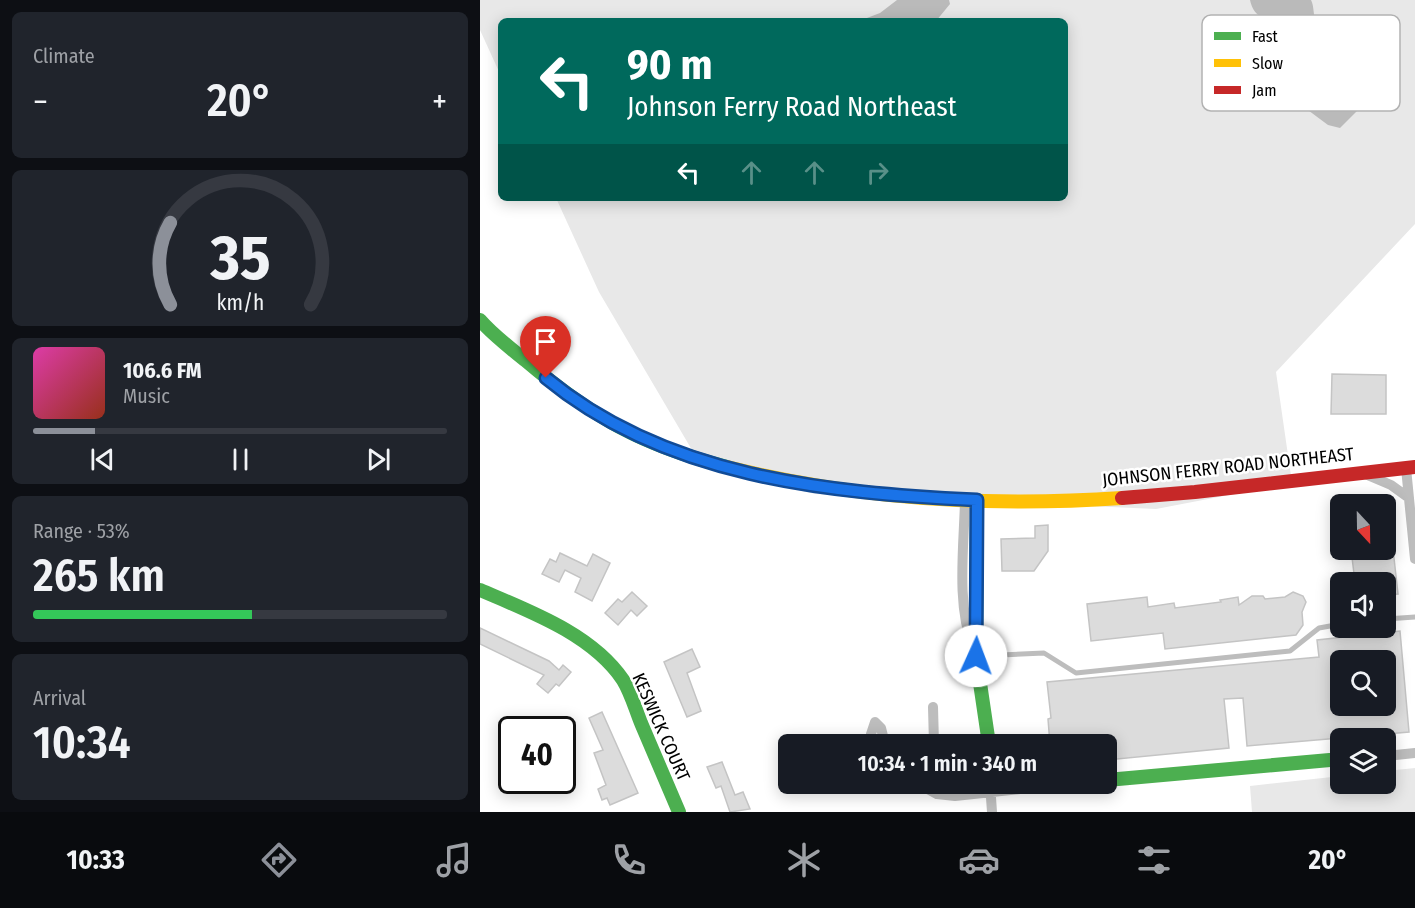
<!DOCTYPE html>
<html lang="en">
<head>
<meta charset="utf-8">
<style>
	:root { --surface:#171b24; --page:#20242c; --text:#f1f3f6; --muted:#9ea1a6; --line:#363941; --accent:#8c9099 }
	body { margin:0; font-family:"Fira Sans Condensed",sans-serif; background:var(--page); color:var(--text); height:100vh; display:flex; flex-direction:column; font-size:22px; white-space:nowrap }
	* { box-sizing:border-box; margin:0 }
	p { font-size:20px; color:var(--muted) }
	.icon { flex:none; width:33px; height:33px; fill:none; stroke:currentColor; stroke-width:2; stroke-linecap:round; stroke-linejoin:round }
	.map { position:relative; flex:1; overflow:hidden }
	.side { display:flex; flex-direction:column; gap:12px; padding:12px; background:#0d0f14; width:480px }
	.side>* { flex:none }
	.top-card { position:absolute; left:18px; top:18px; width:570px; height:183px; border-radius:9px; box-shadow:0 3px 15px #0003; background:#00695c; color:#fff; overflow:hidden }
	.needle { width:39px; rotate:158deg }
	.fabs { position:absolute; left:850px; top:494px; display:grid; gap:12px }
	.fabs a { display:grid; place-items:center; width:66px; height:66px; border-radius:9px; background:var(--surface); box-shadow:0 3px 15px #0003; font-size:30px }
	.speed { position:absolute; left:18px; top:716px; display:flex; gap:12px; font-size:30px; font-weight:700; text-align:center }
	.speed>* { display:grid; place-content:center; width:78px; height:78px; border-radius:50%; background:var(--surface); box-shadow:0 3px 15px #0003; line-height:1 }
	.speed .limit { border:3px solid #111; border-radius:9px; background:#fff; color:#111 }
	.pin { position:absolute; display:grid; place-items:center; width:51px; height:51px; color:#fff; margin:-62px -26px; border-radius:50% 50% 50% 0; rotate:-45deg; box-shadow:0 0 6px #0007 }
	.pin .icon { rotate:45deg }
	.me { position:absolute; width:66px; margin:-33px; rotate:2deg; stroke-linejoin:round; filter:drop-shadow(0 0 4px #0008) }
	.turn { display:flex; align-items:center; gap:21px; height:126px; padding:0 30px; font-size:27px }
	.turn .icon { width:78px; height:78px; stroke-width:2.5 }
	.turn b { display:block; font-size:42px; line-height:51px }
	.lanes { display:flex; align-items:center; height:57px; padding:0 30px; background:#0003; justify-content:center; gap:30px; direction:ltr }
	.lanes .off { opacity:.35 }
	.big { font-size:45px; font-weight:600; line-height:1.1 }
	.side .card { flex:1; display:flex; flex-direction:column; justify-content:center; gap:9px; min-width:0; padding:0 21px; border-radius:9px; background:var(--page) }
	.side .dial { align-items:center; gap:0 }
	.dial svg { height:156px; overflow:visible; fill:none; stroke:var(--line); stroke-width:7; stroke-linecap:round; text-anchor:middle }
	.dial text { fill:var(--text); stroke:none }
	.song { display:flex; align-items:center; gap:18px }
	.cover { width:72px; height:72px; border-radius:9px; background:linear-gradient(135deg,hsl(320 70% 55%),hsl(10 70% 35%)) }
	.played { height:6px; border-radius:3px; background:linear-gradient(90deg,var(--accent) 15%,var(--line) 15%) }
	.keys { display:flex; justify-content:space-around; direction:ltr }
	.heat { display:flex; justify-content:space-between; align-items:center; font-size:33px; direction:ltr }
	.charge { height:9px; border-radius:4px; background:linear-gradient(90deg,#34c759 53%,var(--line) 0) }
	.trip { position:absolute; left:298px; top:734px; width:339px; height:60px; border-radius:9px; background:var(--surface); box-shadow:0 3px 15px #0003; font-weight:600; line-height:60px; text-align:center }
	.tab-bar { display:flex; height:96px; justify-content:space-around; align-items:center; background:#090b0e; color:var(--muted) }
	.tab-bar .icon { width:42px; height:42px }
	.tab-bar .active { color:var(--accent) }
	.tab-bar b { font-size:27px; color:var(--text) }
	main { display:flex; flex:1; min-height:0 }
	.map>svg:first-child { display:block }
</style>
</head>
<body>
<main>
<section class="side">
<div class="card"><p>Climate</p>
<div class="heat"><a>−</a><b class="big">20°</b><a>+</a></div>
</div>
<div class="card dial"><svg viewBox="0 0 100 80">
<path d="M14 69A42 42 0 1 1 86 69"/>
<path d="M14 69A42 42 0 0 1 14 27" stroke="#8c9099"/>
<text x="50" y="56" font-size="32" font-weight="700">35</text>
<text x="50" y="72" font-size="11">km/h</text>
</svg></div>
<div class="card">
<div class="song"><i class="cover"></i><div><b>106.6 FM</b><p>Music</p></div></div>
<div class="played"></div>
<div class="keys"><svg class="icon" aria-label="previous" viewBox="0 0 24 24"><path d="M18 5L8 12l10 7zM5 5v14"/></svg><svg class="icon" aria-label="pause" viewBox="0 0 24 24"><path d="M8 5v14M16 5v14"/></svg><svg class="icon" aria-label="next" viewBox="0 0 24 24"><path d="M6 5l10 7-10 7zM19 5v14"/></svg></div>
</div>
<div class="card"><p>Range · 53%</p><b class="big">265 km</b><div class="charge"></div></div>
<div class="card"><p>Arrival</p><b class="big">10:34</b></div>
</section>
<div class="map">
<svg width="935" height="812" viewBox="0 0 935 812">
	<rect width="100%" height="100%" fill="#fff"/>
	<!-- green -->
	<path fill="#e8e8e8" d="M0 0H935V224L796 372 812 483 676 509 335 494 222 467 119 292 76 198H585V21H21V76L0 30Z
		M935 768V812H772L770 786 861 776V783H906V771Z"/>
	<!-- water -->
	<path fill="#bababa" d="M417 0H469L470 4 456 21H379L400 13Z
		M770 0H831C834 6 833 12 835 18 836 29 842 40 846 50 856 69 885 86 877 111L860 128 848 125 805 93 802 89C803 72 806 41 795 27 785 15 774 19 770 0Z"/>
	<!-- building -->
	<path fill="#dcdcdc" stroke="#c4c4c4" stroke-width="1.5" fill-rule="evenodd" d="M852 374 906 375V414H851Z
		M568 525V551L554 571H522L521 539 555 538V526Z
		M871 549H913L918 594 906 595V582H875Z
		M80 553 107 566 113 554 130 563 112 601 95 592 101 578 85 570 79 582 62 574 70 559 76 562Z
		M152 592 167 606 157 616 151 610 138 625 125 613 138 599 142 602Z
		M813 592 823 596 826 602 822 612 823 625 816 635 685 649 683 633 611 641 607 604 667 597 668 607 694 603 695 608 741 602 740 600 758 597 759 605 772 596H783L785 599 805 597Z
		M0 628 69 661 79 670 83 665 91 672 79 686 76 684 68 693 57 684 64 675 0 644Z
		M920 631 929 732 767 746 763 698 744 699 749 748 627 760V744H570L568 719 571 718 567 682 839 657 837 640ZM861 660H906V705H861Z
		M212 649 220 667 207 673 221 711 207 717 184 662Z
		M122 712 158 793 130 805 127 798 122 800 118 789 126 785 114 753 123 750 109 718Z
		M242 762 255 795 263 792 270 809 250 812 241 786 236 788 227 767Z"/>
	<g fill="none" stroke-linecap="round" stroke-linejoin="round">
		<!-- lane -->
		<path stroke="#bdbdbd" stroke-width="5" d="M906 619 935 617
			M497 656 564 653 596 673 810 651 839 628 861 624"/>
		<!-- street -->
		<path stroke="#bdbdbd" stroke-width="10" d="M926 468 935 559
			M885 474 911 485 929 498
			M485 500C484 547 476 603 493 648
			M453 707 454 744
			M392 744 391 734 395 722 401 728 405 744
			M906 756 935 753
			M417 783 426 788 440 786
			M437 783 457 794 475 796 598 783
			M510 783 512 812"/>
		<!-- fast -->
		<path stroke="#4caf50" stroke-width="14" d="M0 320C13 335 29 347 45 360 112 417 161 445 247 467
			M497 500 496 656 509 744
			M0 590C49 611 112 634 143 680 151 693 155 708 161 723 174 753 186 782 199 812
			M627 780 861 759"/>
		<!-- slow -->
		<path stroke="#ffc107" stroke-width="14" d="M247 467C375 499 510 507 642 498"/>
		<!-- jam -->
		<path stroke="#c62828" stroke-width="14" d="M642 498 715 492 935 467"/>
	</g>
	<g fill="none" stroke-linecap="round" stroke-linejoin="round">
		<!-- route casing -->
		<g stroke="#114b97" stroke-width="15">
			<path id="route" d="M66 378C186 477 347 493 497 500L496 656"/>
		</g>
		<!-- route -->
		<use href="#route" stroke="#1a73e8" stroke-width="10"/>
	</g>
	<g text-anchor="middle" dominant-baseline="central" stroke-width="5" stroke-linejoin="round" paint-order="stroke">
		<!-- street labels -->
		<g font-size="18" fill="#000" stroke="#fff">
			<text transform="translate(748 467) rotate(-6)">JOHNSON FERRY ROAD NORTHEAST</text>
			<text transform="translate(181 727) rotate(66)">KESWICK COURT</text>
		</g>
	</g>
	<!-- legend -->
	<rect x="722" y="15" width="198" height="96" rx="9" fill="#fff" stroke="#b2b2b2" stroke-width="1.5"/>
	<rect x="734" y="32" width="27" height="8" fill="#4caf50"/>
	<rect x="734" y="59" width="27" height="8" fill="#ffc107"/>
	<rect x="734" y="86" width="27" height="8" fill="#c62828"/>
	<g font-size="16" fill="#000">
		<text x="772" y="42">Fast</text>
		<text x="772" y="69">Slow</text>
		<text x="772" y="96">Jam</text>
	</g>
</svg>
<div class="fabs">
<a><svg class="needle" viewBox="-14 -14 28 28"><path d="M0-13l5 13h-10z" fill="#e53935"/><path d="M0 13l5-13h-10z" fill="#9ea1a6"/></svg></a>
<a><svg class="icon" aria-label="sound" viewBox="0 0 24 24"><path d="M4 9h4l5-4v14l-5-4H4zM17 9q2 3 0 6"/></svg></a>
<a><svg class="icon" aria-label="search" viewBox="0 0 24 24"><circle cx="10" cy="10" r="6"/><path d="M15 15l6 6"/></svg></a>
<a><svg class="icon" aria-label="layers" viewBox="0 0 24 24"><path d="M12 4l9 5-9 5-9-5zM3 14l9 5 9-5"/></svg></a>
</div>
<div class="speed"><div class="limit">40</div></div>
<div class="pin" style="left:66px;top:378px;background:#d93025"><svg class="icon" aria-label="arrive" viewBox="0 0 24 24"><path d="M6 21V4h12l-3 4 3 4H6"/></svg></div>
<svg class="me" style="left:496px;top:656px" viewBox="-20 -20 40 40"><circle r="19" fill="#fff"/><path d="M0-13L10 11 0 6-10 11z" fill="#1a73e8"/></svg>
<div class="trip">10:34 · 1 min · 340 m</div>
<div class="top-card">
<div class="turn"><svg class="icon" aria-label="left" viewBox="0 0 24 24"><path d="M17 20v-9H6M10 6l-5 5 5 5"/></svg><div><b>90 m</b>Johnson Ferry Road Northeast</div></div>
<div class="lanes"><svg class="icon" aria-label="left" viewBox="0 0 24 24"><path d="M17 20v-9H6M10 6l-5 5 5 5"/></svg><svg class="icon off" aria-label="ahead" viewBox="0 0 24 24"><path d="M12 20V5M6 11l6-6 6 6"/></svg><svg class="icon off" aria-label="ahead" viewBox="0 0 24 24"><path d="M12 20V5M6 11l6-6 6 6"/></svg><svg class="icon off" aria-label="right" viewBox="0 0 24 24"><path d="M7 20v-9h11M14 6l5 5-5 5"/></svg></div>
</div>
</div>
</main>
<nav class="tab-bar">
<b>10:33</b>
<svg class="icon active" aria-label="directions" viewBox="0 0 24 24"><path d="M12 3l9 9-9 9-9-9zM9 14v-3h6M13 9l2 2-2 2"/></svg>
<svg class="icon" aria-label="music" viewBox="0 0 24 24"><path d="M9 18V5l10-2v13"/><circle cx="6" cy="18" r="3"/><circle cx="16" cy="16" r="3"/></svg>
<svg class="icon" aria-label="phone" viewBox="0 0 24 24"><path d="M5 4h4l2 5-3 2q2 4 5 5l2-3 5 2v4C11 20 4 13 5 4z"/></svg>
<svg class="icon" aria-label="climate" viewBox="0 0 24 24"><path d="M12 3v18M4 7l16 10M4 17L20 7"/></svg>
<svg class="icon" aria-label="car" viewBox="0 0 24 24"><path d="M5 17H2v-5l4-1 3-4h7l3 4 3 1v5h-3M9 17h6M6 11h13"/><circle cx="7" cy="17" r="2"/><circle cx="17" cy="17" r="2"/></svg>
<svg class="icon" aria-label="filters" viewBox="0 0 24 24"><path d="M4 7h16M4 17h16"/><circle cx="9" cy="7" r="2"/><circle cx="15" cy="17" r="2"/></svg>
<b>20°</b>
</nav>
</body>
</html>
